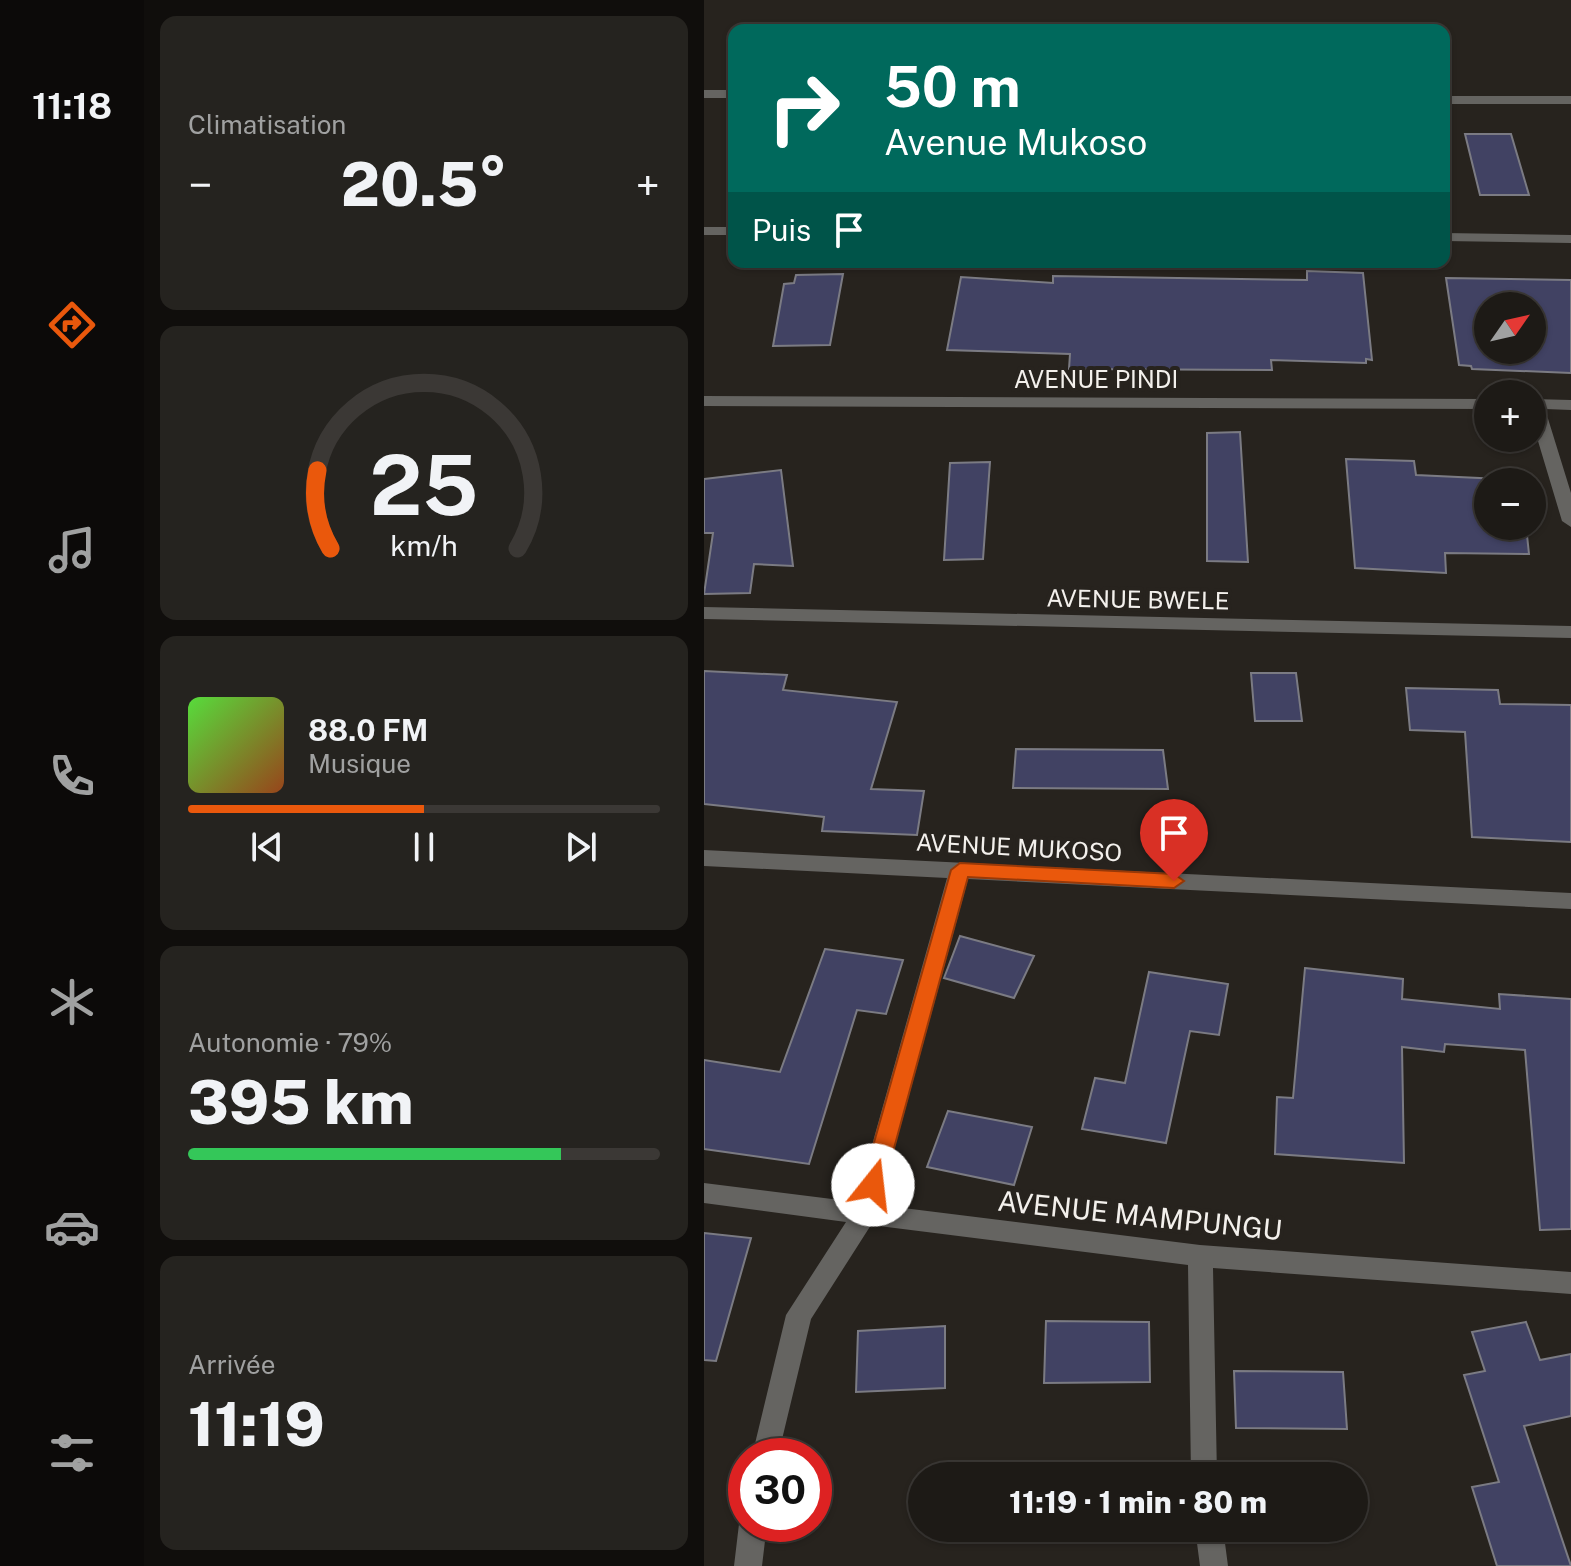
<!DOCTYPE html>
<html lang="fr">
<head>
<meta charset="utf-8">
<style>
	:root { --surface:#1d1a16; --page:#25231f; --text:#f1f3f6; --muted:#a0a1a1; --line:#3b3835; --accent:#ea580c }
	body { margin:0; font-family:"Public Sans",sans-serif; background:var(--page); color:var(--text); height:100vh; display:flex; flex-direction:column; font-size:30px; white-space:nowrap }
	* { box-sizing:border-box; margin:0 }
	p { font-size:26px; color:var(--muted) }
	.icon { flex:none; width:44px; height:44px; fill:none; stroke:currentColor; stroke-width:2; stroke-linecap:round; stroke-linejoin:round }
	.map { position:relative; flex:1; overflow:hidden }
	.drawer { display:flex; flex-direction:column; gap:16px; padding:16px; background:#100e0c; width:560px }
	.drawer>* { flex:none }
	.banner { position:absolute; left:24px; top:24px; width:722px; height:244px; border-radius:16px; box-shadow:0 2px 6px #0004,0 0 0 2px var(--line); background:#00695c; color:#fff; overflow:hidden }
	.needle { width:52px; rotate:56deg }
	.buttons { position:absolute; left:770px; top:292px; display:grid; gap:16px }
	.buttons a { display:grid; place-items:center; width:72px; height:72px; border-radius:50%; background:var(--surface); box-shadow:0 2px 6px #0004,0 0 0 2px var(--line); font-size:40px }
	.speed { position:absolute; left:24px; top:1438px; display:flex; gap:16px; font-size:40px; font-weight:700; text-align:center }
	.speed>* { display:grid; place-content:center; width:104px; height:104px; border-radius:50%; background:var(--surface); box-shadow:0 2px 6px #0004,0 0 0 2px var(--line); line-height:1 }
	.speed .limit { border:12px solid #d22; background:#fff; color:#111 }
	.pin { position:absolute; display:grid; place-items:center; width:68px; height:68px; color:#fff; margin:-82px -34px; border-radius:50% 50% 50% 0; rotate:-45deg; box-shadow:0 0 8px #0007 }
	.pin .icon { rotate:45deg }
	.me { position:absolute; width:88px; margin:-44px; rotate:16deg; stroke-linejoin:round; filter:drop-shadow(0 0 6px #0008) }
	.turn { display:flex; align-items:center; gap:28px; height:168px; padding:0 24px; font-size:36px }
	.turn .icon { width:104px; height:104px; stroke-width:2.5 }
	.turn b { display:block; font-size:56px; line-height:68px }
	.then { display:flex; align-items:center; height:76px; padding:0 24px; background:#0003; gap:16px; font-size:30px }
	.big { font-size:60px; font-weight:800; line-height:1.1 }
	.drawer .tile { flex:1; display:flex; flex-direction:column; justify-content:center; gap:12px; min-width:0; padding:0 28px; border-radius:16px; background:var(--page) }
	.drawer .dial { align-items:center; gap:0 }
	.dial svg { height:208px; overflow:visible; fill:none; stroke:var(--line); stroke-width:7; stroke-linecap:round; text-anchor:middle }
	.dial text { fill:var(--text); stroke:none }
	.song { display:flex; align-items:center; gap:24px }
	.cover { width:96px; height:96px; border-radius:12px; background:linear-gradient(135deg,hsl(110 70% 55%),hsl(20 70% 35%)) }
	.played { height:8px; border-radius:4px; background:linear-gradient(90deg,var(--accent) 50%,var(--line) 50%) }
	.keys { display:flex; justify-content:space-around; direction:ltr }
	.heat { display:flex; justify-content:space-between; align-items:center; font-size:44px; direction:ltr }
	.charge { height:12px; border-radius:6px; background:linear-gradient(90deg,#34c759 79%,var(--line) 0) }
	.trip { position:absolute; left:204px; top:1462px; width:460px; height:80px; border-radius:40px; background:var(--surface); box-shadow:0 2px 6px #0004,0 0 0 2px var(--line); font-weight:800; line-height:80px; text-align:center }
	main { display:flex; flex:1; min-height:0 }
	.menu { display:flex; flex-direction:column; width:144px; justify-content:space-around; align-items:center; background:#0c0a09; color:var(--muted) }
	.menu .icon { width:56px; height:56px }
	.menu .on { color:var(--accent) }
	.menu b { font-size:36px; color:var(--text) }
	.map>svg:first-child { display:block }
</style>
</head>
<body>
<main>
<nav class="menu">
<b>11:18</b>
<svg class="icon on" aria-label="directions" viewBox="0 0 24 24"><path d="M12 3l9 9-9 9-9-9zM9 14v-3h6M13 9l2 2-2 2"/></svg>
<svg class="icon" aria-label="music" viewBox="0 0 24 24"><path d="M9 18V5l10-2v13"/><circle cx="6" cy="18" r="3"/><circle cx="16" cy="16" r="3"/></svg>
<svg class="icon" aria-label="phone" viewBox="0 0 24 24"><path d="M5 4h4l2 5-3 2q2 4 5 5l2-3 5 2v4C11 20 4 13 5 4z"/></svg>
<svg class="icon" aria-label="climate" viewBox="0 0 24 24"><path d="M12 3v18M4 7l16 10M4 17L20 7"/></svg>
<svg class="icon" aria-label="car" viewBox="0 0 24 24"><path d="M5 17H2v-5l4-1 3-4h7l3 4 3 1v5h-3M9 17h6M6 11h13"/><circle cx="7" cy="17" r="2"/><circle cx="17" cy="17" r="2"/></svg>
<svg class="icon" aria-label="filters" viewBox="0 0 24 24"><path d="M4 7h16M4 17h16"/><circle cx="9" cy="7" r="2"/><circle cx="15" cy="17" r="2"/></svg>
</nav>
<section class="drawer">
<div class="tile"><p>Climatisation</p>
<div class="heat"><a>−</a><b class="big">20.5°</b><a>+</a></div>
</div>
<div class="tile dial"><svg viewBox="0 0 100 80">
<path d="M14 69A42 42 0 1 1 86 69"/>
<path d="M14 69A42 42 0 0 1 9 39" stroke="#ea580c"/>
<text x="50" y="56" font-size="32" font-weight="700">25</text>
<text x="50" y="72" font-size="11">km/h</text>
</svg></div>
<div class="tile">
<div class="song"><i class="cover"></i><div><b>88.0 FM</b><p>Musique</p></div></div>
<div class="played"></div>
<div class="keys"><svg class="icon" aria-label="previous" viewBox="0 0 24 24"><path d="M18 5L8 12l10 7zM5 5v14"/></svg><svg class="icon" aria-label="pause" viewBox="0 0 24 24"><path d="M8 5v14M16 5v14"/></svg><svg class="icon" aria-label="next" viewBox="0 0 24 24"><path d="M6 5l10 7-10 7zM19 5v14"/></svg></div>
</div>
<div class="tile"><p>Autonomie · 79%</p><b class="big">395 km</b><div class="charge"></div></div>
<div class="tile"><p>Arrivée</p><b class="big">11:19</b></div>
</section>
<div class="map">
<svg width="867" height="1566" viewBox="0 0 867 1566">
	<rect width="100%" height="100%" fill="#27231e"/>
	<!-- building -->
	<path fill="#414263" stroke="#7b7b83" stroke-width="2" fill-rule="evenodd" d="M761 134H807L825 195H776Z
		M603 271 659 273 668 360 662 359V363L567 360 568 370 365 369 366 354 243 350 257 277 349 283V276L603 280Z
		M139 274 126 345 69 346 80 284 90 283 92 275Z
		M742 278 867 280V373L768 369 767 366 755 365ZM784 306H828V350H784Z
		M536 432 544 562 503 561V433Z
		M642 459 710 461 712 475 818 480 784 482V526H822L825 554 741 553 742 573 651 568Z
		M286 462 279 559 240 560 246 463Z
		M77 470 89 566 50 564 46 593 0 594 9 533H0V479Z
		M0 671 83 675 79 690 193 702 167 789 220 791 213 835 118 831 120 817 0 804Z
		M547 673H592L598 721H551Z
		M702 688 794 690 796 704 867 705V842L768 837 761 732 706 730Z
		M312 749 459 750 464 789 309 788Z
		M256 936 330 956 310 998 240 978Z
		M121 949 199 960 182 1014 153 1010 105 1164 0 1149V1060L76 1072Z
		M601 968 699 979 698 999 796 1009 795 994 867 999V1229L836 1230 821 1050 741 1044 740 1052 698 1047 700 1163 571 1154 573 1097 589 1098Z
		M445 972 524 984 515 1035 486 1031 462 1143 378 1129 391 1078 421 1083Z
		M244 1111 328 1127 310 1185 223 1167Z
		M0 1233 47 1238 12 1361 0 1360Z
		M342 1321 445 1322 446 1382 340 1383Z
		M822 1322 836 1360 867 1354V1416L820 1426 867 1566H793L768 1487 795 1482 760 1375 781 1371 768 1332Z
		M241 1326V1388L152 1392 154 1331Z
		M530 1371 639 1372 643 1429 532 1428Z"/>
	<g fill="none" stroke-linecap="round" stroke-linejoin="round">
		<!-- minor -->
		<path fill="#656461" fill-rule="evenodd" d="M0 90H30V98H0Z
			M740 96H867V104H740Z
			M0 227H30V235H0Z
			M740 233 867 235V243L740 241Z
			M0 396 784 399V409L0 406Z
			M828 399 867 400V410L841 409 867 493V527L858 521 828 421Z
			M0 607 867 626V638L0 619Z
			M0 850 867 893V909L264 879 175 1205 496 1245 867 1272V1294L509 1268 513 1476H487L484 1265 167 1225 107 1319 74 1456H48L82 1315 142 1222 0 1203V1183L152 1202 243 878 0 866Z
			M42 1514V1524H63L58 1566H30L35 1524Z
			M491 1528H519L524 1566H496Z"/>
	</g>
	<!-- route -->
	<path fill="#ea580c" stroke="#983908" stroke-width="2" d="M256 863 470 874 480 881 470 888 264 877 180 1185 176 1191H161L158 1185 247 870Z"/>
	<g text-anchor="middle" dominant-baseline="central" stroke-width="8" stroke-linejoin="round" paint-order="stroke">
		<!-- street labels -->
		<g font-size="24" fill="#f3f0ec" stroke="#27231e">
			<text x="392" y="379">AVENUE PINDI</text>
			<text transform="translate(434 599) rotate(1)">AVENUE BWELE</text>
			<text transform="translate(315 847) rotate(3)">AVENUE MUKOSO</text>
		</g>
		<!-- near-street labels -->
		<g font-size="28" fill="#f3f0ec" stroke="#27231e">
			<text transform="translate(436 1215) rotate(6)">AVENUE MAMPUNGU</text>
		</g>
	</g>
</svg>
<div class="buttons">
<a><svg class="needle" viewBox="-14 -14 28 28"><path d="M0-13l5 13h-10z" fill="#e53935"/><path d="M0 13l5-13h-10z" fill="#a0a1a1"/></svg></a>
<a>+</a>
<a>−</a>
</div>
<div class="speed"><div class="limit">30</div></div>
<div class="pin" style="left:470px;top:881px;background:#d93025"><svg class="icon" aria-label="arrive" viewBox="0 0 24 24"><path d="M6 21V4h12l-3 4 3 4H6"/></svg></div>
<svg class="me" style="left:169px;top:1185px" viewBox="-20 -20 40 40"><circle r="19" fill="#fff"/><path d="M0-13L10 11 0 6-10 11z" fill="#ea580c"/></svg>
<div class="trip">11:19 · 1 min · 80 m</div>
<div class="banner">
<div class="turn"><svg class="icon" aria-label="right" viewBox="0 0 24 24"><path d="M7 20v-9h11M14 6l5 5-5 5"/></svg><div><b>50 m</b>Avenue Mukoso</div></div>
<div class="then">Puis<svg class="icon" aria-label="arrive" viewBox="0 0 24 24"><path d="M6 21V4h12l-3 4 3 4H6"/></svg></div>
</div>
</div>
</main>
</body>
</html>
